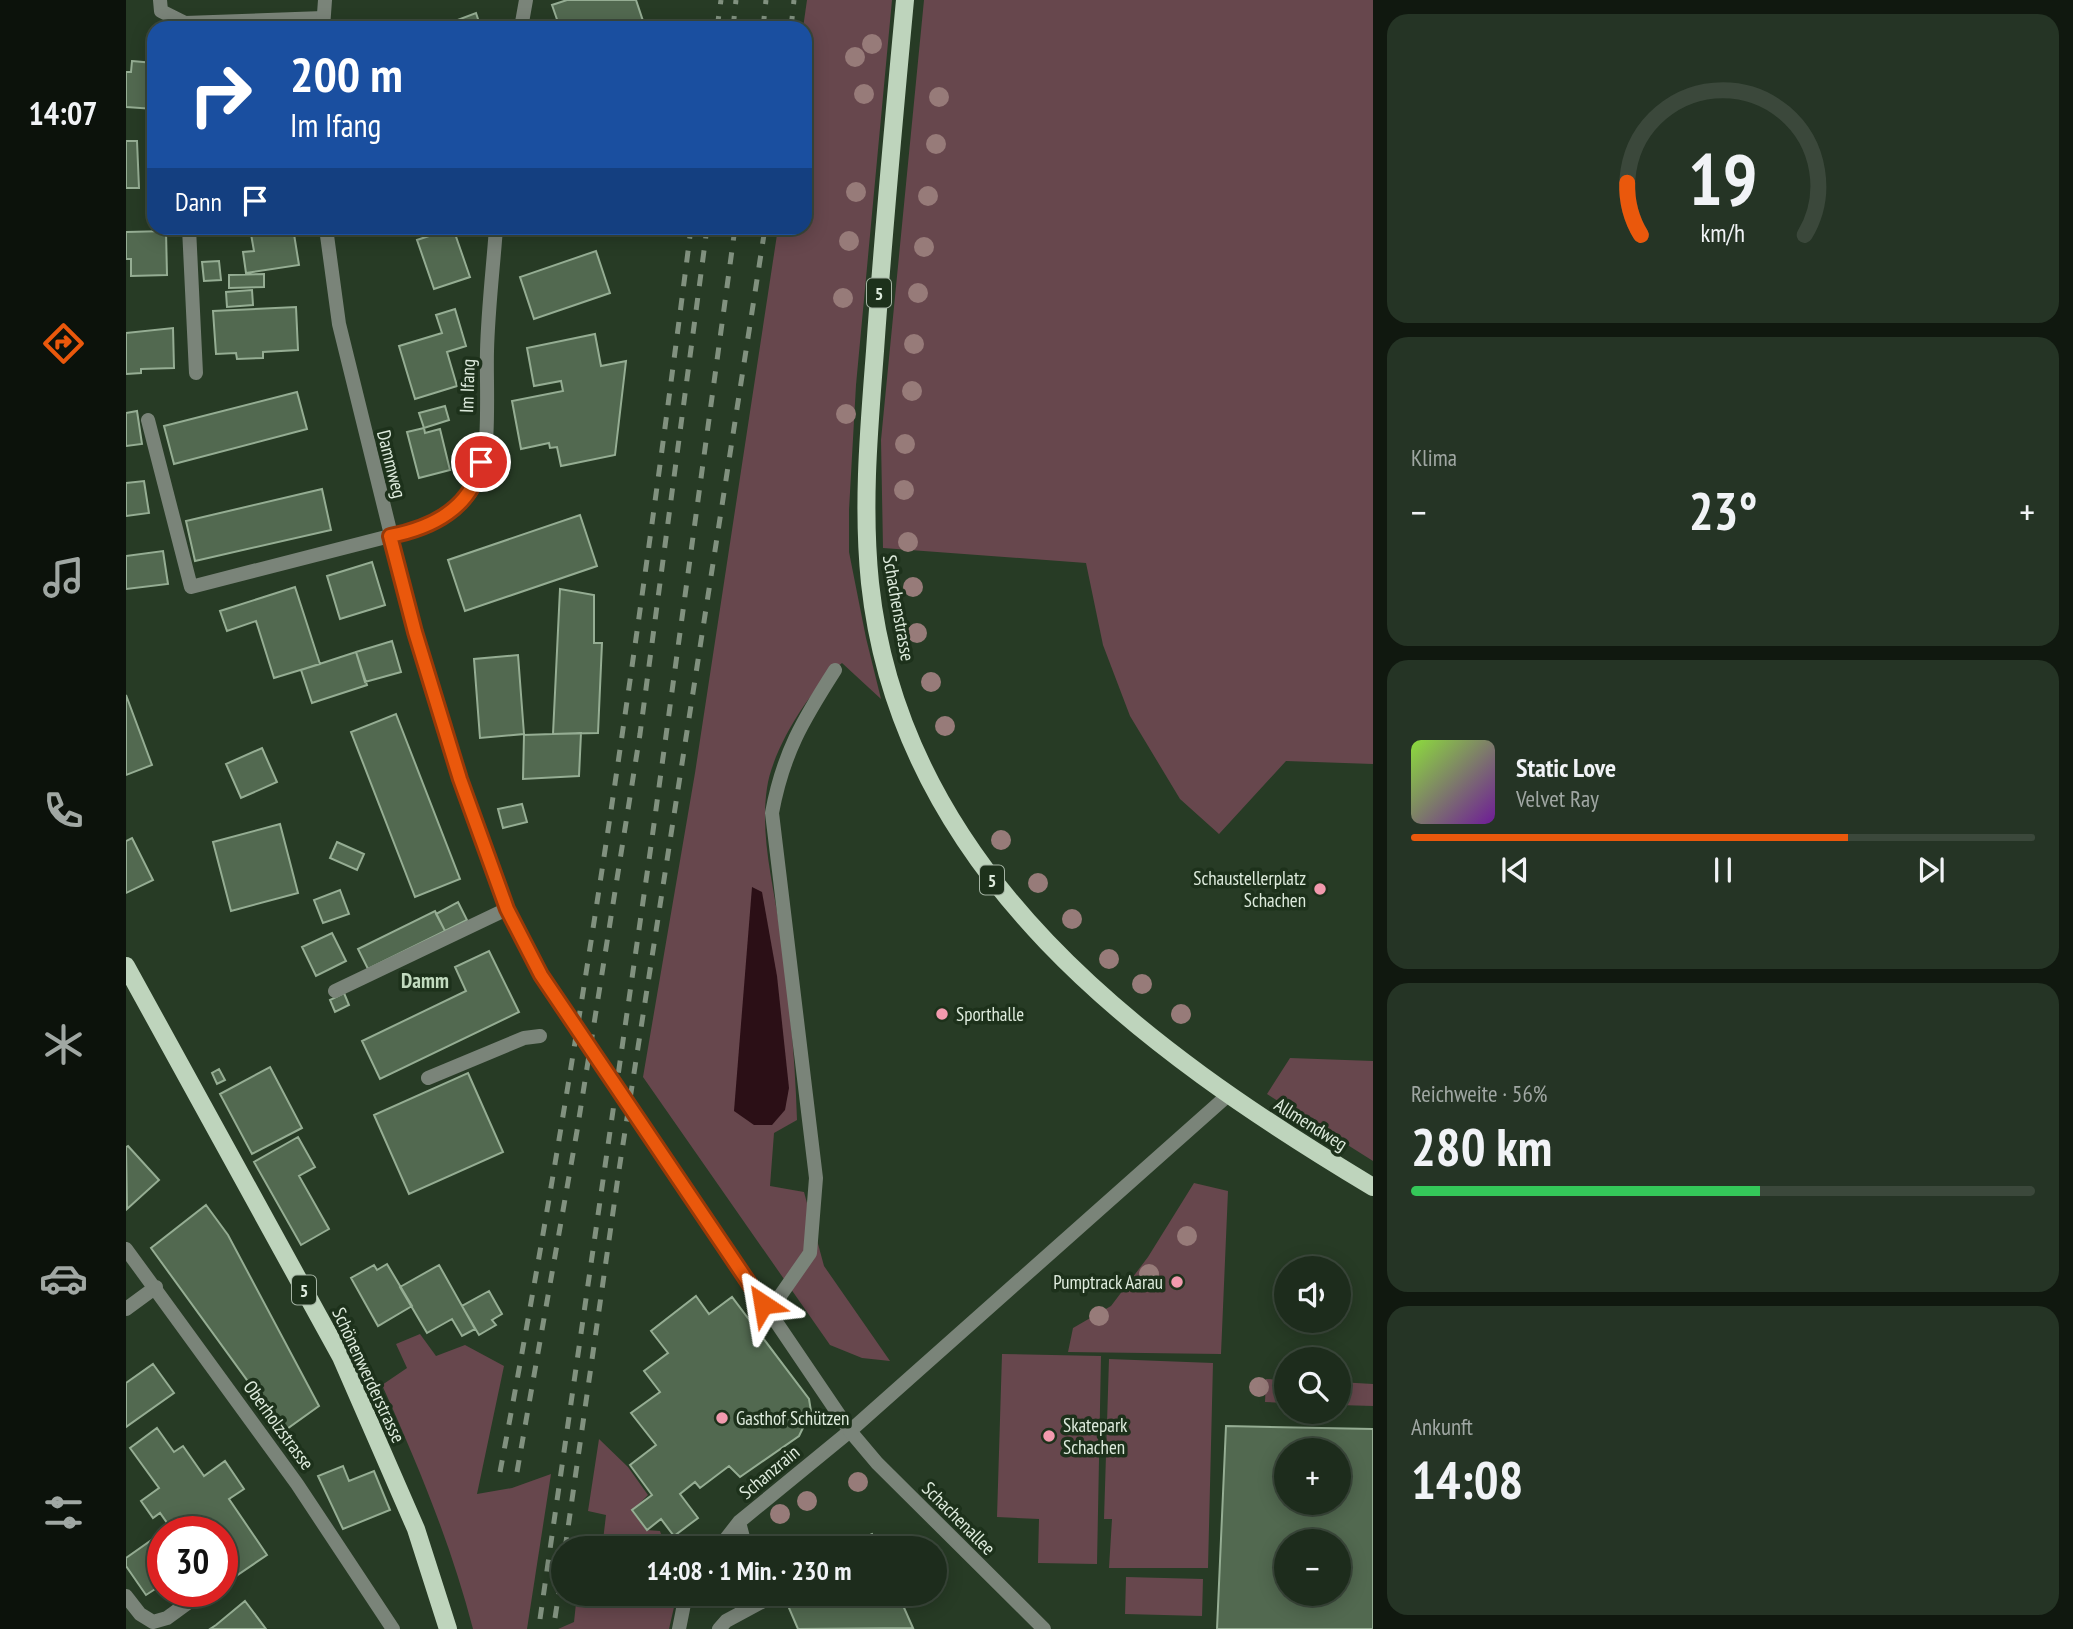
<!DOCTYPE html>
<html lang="de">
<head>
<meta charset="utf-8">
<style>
	:root { --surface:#1d2c1c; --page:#253425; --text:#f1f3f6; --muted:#a0a7a3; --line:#3b483b; --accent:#ea580c }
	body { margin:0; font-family:"PT Sans Narrow",sans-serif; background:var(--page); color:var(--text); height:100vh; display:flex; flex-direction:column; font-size:26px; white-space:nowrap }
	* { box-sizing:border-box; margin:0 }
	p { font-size:23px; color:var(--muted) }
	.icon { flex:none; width:38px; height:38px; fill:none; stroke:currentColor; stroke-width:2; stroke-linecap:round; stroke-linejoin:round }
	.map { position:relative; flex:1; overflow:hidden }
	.side { display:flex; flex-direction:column; gap:14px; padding:14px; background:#10180f; width:700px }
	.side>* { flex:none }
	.hud { position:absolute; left:21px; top:21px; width:665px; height:214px; border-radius:21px; box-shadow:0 4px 18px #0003,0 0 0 2px var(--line); background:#1a4fa0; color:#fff; overflow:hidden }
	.fabs { position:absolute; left:1148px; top:1256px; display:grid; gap:14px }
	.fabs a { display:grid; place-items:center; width:77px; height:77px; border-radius:50%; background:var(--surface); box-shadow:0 4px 18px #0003,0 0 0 2px var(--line); font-size:35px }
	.speed { position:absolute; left:21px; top:1516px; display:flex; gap:14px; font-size:35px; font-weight:700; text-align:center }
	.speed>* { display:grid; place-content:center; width:91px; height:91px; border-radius:50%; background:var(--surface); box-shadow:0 4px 18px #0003,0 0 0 2px var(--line); line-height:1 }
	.speed .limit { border:10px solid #d22; background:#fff; color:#111 }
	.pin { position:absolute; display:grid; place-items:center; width:60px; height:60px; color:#fff; margin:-30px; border:4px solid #fff; border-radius:50%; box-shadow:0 2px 7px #0007 }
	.me { position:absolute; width:77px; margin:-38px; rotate:327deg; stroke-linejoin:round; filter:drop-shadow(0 0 5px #0008) }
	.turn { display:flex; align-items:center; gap:24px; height:147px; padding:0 28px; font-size:32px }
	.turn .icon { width:91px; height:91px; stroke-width:2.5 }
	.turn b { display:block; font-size:49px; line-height:60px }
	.then { display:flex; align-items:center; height:66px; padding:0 28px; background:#0003; gap:14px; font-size:26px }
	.big { font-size:52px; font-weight:600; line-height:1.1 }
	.side .card { flex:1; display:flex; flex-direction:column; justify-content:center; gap:10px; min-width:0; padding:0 24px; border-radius:21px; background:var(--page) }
	.side .dial { align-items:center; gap:0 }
	.dial svg { height:182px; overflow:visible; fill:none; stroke:var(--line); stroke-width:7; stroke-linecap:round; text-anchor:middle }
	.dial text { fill:var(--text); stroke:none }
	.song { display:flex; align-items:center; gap:21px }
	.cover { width:84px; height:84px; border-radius:10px; background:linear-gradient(135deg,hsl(90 70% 55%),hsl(280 70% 35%)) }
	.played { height:7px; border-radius:4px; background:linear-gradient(90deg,var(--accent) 70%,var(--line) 70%) }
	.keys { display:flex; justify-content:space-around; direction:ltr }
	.heat { display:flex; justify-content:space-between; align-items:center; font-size:38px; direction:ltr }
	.charge { height:10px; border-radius:5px; background:linear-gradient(90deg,#34c759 56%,var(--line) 0) }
	.trip { position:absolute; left:425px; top:1536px; width:396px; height:70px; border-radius:35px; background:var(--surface); box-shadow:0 4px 18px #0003,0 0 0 2px var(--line); font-weight:600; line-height:70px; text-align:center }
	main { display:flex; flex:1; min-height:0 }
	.dock { display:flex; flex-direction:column; width:126px; justify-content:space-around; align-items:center; background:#0c120b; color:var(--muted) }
	.dock .icon { width:49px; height:49px }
	.dock .on { color:var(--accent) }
	.dock b { font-size:32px; color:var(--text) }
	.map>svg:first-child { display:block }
</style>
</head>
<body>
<main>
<nav class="dock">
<b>14:07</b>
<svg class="icon on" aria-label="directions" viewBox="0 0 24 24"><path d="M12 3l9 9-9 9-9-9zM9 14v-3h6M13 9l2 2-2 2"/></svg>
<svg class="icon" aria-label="music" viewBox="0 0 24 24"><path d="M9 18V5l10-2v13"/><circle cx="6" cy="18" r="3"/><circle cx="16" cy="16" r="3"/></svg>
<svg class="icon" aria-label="phone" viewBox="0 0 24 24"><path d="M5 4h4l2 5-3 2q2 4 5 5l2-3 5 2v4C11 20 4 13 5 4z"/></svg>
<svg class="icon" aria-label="climate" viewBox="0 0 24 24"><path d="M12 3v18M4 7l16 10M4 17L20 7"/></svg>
<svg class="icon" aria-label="car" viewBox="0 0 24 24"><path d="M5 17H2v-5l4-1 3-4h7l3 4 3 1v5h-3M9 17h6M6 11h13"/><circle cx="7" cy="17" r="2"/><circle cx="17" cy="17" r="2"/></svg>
<svg class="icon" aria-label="filters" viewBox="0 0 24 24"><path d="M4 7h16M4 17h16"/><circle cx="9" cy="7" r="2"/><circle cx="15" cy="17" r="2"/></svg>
</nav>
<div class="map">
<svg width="1247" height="1629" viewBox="0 0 1247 1629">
	<rect width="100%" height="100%" fill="#273b25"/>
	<!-- green -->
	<path fill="#67474d" d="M681 0H766L730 385 723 510V552L740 638 755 699 716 663C686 685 646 750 641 788 634 835 647 883 654 930 663 994 669 1056 671 1120L648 1133 644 1186 678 1192 698 1266 764 1361 736 1358 704 1345 517 1077 569 773 652 228H679L677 28Z
		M798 0H1247V764L1160 761 1093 834 1054 799 1004 716 977 645 960 563 757 548 755 440Z
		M1164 1058 1247 1061V1161L1141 1094Z
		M1068 1183 1102 1191 1095 1354 942 1352 947 1328 985 1306 1022 1257Z
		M294 1334 310 1356 339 1345 378 1366 351 1494 386 1488 425 1474 401 1629H347C325 1544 292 1465 256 1385L281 1368 270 1344Z
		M876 1354 975 1356 971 1564 912 1563 913 1519 871 1517Z
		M983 1359 1087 1363 1082 1568H983L986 1519H978Z
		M1140 1379 1160 1380V1403L1139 1402Z
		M1213 1382 1247 1384V1406L1213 1405Z
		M473 1439 502 1467 522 1495 506 1511 520 1530 534 1531 540 1549H476L480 1515 462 1511Z
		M1000 1577 1077 1579 1076 1616 999 1614Z
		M451 1594H551L543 1629H432L448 1622Z"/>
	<!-- water -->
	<path fill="#2b0f16" d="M626 887 636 892 651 976 663 1088 659 1110 646 1125H628L608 1111Z"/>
	<!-- building -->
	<path fill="#526950" stroke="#95ad93" stroke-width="2" fill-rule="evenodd" d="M441 0H510L517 21 497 28H434L426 5Z
		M350 13 355 28H319L318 25Z
		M6 61 28 63V109L0 107V72H5Z
		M0 141H11L13 188H0Z
		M167 228 173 265 120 273 117 252 128 251 125 234Z
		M327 228 344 277 308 289 291 240Z
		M40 231 41 275 5 276V259H0V232Z
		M470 251 484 293 408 319 394 277Z
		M93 261 95 280 78 281 76 262Z
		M138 274V287L103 288V275Z
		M126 290 127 305 101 307 100 292Z
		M170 307 172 350 137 352V358L111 359 110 353 90 354 87 311Z
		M329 309 340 346 321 352 331 386 289 399 273 346 316 333 310 315Z
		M47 328 48 368 15 369V373L0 374V333Z
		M469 334 475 366 500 361 489 455 435 466 431 447 424 448 423 443 395 449 386 401 437 391 435 381 408 386 401 348Z
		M171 392 181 429 48 464 38 426Z
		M319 406 323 420 298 428 293 413Z
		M11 411 16 444 0 446V413Z
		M298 428 299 433 314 429 324 470 293 478 281 432Z
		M18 481 23 513 0 516V483Z
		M196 489 205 530 69 561 60 521Z
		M454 515 471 566 339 611 322 560Z
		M37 551 42 584 0 589V556Z
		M246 562 259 605 214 619 201 576Z
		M169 587 194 664 148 678 130 621 101 631 94 611Z
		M434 589 468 595V643H476L472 733 427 734Z
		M266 641 275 672 239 682 230 652Z
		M230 652 241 685 186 703 175 670Z
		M392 655 398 734 354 738 348 659Z
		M0 695 26 765 0 775Z
		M270 714 334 879 289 897 225 732Z
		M455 733 453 776 397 779 398 735Z
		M136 748 151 782 115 798 100 764Z
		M396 804 401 822 377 828 372 809Z
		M154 824 172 893 105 911 87 842Z
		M6 838 27 880 0 893V841Z
		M211 842 238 854 231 870 204 858Z
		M214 890 223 914 197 923 188 900Z
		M332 902 341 920 319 931 310 914Z
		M309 911 319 931 242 969 232 949Z
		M206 933 220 961 190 976 176 947Z
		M363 951 393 1012 254 1079 236 1041 340 991 329 967Z
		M218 993 223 1005 209 1012 204 1000Z
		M144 1067 176 1128 126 1154 94 1094Z
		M93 1069 99 1080 91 1084 86 1073Z
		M342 1073 377 1152 283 1194 248 1115Z
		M172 1137 189 1167 173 1176 203 1229 175 1245 128 1162Z
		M2 1146 33 1180 1 1209 0 1147Z
		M80 1205 102 1235 193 1406 158 1431 25 1248Z
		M261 1264 286 1306 252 1326 225 1278 248 1265 251 1270Z
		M313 1265 349 1329 336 1336 326 1319 301 1333 274 1287Z
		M363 1291 376 1314 366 1320 370 1325 353 1335 336 1306Z
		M570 1296 583 1314 606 1297 683 1399 685 1411 673 1436 614 1477 603 1466 574 1488 569 1482 554 1494 572 1518 548 1536 535 1519 521 1530 506 1510 526 1495 504 1465 530 1445 505 1413 534 1392 518 1371 542 1353 525 1331Z
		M27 1364 48 1393 0 1427V1383Z
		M1100 1426 1247 1429V1629H1091ZM1160 1451H1213V1503H1160ZM1160 1542H1213V1594H1160Z
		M31 1428 48 1452 57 1446 78 1476 99 1461 118 1489 103 1499 141 1555 107 1578 96 1562V1531H38L44 1527 34 1513 27 1518 15 1501 33 1488 4 1448Z
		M217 1466 223 1481 248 1471 264 1510 217 1529 192 1476Z
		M37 1532V1584L20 1595 0 1566V1558Z
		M746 1534 753 1549H712Z
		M657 1594H772L787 1628 672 1629Z
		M119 1601 140 1629H84L90 1625Z"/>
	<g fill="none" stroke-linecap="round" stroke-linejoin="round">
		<!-- service -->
		<path stroke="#7a8479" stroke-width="14" d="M34 0 35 11 59 23 197 18
			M63 228 70 373
			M22 420 65 587 264 536
			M209 991 381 909
			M302 1078 398 1038 414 1036
			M613 1522 620 1549
			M592 1549 613 1522 724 1431
			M0 1596 14 1614 27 1622 41 1618 78 1591
			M593 1629 600 1621 643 1598 641 1594"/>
		<!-- minor -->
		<path stroke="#7a8479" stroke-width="14" d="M197 28 199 0
			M395 28 400 0
			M200 228 213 324 289 632 334 779 381 909 415 975 724 1431
			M264 536C300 529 335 515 352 480 365 453 360 384 361 351 362 310 367 269 370 228
			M0 1249 171 1484 267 1629
			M637 1304 654 1296 684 1253 690 1178 646 813C657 753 677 720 709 670
			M0 1309 30 1287
			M553 1629 559 1599"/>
		<!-- tertiary -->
		<path stroke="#7a8479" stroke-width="14" d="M918 1629 751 1463 724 1431 1101 1096"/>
		<!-- primary -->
		<path stroke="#bed4bc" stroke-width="18" d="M779 0C768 117 757 234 749 351 743 429 736 505 744 583 775 873 1017 1049 1247 1187
			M0 966 215 1357 290 1529 322 1629"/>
		<!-- rail -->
		<path stroke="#81917f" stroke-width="5" stroke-dasharray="12 12" stroke-linecap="butt" d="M591 28 595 0
			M607 28 610 0
			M637 28 640 0
			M665 28 668 0
			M374 1472C452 1059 512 644 565 228
			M391 1472 451 1131 514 734 581 228
			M439 1549 493 1170 639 228
			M429 1618 438 1559
			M414 1619 525 846 609 228"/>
	</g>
	<!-- trees -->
	<g fill="#977b79">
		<circle cx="746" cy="44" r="10"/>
		<circle cx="729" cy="57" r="10"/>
		<circle cx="738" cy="94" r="10"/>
		<circle cx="813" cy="97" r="10"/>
		<circle cx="810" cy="144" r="10"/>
		<circle cx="730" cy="192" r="10"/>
		<circle cx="802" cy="196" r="10"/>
		<circle cx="723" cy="241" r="10"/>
		<circle cx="798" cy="247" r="10"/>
		<circle cx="792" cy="293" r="10"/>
		<circle cx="717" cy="298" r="10"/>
		<circle cx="788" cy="344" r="10"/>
		<circle cx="786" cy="391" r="10"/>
		<circle cx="720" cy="414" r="10"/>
		<circle cx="779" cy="444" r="10"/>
		<circle cx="778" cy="490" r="10"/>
		<circle cx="782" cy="542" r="10"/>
		<circle cx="787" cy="587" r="10"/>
		<circle cx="791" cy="633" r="10"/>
		<circle cx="805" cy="682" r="10"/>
		<circle cx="819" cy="726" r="10"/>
		<circle cx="875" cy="840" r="10"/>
		<circle cx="912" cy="883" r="10"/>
		<circle cx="946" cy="919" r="10"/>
		<circle cx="983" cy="959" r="10"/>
		<circle cx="1016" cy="984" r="10"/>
		<circle cx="1055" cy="1014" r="10"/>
		<circle cx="1061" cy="1236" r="10"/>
		<circle cx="1023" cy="1274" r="10"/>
		<circle cx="973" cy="1316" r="10"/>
		<circle cx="1133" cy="1387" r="10"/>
		<circle cx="732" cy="1482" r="10"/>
		<circle cx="681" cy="1501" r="10"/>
		<circle cx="654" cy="1514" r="10"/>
	</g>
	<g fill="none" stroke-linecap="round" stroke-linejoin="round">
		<!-- route casing -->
		<g stroke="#983908" stroke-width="18">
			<path id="route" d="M355 462C346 508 306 528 264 536L289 632 334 779 381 909 415 975 637 1304"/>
		</g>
		<!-- route -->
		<use href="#route" stroke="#ea580c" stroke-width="12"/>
	</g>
	<!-- markers -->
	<g fill="#f29aae" stroke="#1d311b" stroke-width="2.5">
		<circle cx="1194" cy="889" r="7"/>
		<circle cx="816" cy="1014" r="7"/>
		<circle cx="1051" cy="1282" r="7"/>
		<circle cx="596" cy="1418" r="7"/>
		<circle cx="923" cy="1436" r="7"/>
	</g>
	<g text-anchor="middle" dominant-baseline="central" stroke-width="7" stroke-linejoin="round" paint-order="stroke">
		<!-- shield labels -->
		<g fill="#1d311b" stroke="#a4b3a3" stroke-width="2">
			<rect x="741" y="278.5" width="24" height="29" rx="5"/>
			<rect x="854" y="865.5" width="24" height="29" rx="5"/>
			<rect x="166" y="1275.5" width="24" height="29" rx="5"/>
		</g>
		<g font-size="18" font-weight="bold" fill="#deebdd">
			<text x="753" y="293">5</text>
			<text x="866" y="880">5</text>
			<text x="178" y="1290">5</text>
		</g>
		<!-- street labels -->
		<g font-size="19" fill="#deebdd" stroke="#1d311b">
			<text transform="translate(341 386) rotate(-88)">Im Ifang</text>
			<text transform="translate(266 464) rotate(76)">Dammweg</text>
			<text transform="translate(773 608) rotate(80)">Schachenstrasse</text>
			<text transform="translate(1185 1124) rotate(32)">Allmendweg</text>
			<text transform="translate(243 1375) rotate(65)">Schönenwerderstrasse</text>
			<text transform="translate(153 1425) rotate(54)">Oberholzstrasse</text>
			<text transform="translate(643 1472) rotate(-40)">Schanzrain</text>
			<text transform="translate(833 1518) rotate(45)">Schachenallee</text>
		</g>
		<!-- poi labels -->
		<g font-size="19" fill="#deebdd" stroke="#1d311b" text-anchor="start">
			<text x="1180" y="878" text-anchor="end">Schaustellerplatz<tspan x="1180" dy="22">Schachen</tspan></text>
			<text x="830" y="1014">Sporthalle</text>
			<text x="1037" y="1282" text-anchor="end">Pumptrack Aarau</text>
			<text x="610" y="1418">Gasthof Schützen</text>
			<text x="937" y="1425">Skatepark<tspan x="937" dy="22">Schachen</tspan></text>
		</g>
		<!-- neighbourhood labels -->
		<g font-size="21" font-weight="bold" fill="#c2dbbf" stroke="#1d311b">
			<text x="299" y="980">Damm</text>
		</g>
	</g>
</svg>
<div class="fabs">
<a><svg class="icon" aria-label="sound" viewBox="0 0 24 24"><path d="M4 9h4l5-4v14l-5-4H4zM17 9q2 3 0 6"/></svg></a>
<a><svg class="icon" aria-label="search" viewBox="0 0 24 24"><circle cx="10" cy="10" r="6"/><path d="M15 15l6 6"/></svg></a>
<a>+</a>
<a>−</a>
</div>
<div class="speed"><div class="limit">30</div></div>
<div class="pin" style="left:355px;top:462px;background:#d93025"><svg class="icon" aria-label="arrive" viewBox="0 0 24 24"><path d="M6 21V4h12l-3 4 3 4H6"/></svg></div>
<svg class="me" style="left:637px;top:1304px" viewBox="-20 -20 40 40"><path d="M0-17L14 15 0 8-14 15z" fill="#ea580c" stroke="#fff" stroke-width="4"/></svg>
<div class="trip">14:08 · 1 Min. · 230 m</div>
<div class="hud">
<div class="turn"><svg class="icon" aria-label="right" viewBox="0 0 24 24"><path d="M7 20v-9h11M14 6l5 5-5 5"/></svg><div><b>200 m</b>Im Ifang</div></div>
<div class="then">Dann<svg class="icon" aria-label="arrive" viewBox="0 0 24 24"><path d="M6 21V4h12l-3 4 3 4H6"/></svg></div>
</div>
</div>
<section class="side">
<div class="card dial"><svg viewBox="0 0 100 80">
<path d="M14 69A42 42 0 1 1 86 69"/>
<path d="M14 69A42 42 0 0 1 8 46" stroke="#ea580c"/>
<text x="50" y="56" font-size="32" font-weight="700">19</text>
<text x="50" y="72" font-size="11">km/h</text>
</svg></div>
<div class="card"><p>Klima</p>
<div class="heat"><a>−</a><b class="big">23°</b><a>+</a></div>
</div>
<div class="card">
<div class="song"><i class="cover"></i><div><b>Static Love</b><p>Velvet Ray</p></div></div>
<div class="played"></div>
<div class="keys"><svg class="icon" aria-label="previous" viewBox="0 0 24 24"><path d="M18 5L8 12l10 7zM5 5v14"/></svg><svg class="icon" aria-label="pause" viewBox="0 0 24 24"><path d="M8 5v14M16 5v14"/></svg><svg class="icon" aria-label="next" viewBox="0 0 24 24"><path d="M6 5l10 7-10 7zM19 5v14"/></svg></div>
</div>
<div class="card"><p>Reichweite · 56%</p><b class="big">280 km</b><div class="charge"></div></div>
<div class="card"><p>Ankunft</p><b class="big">14:08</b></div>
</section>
</main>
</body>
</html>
